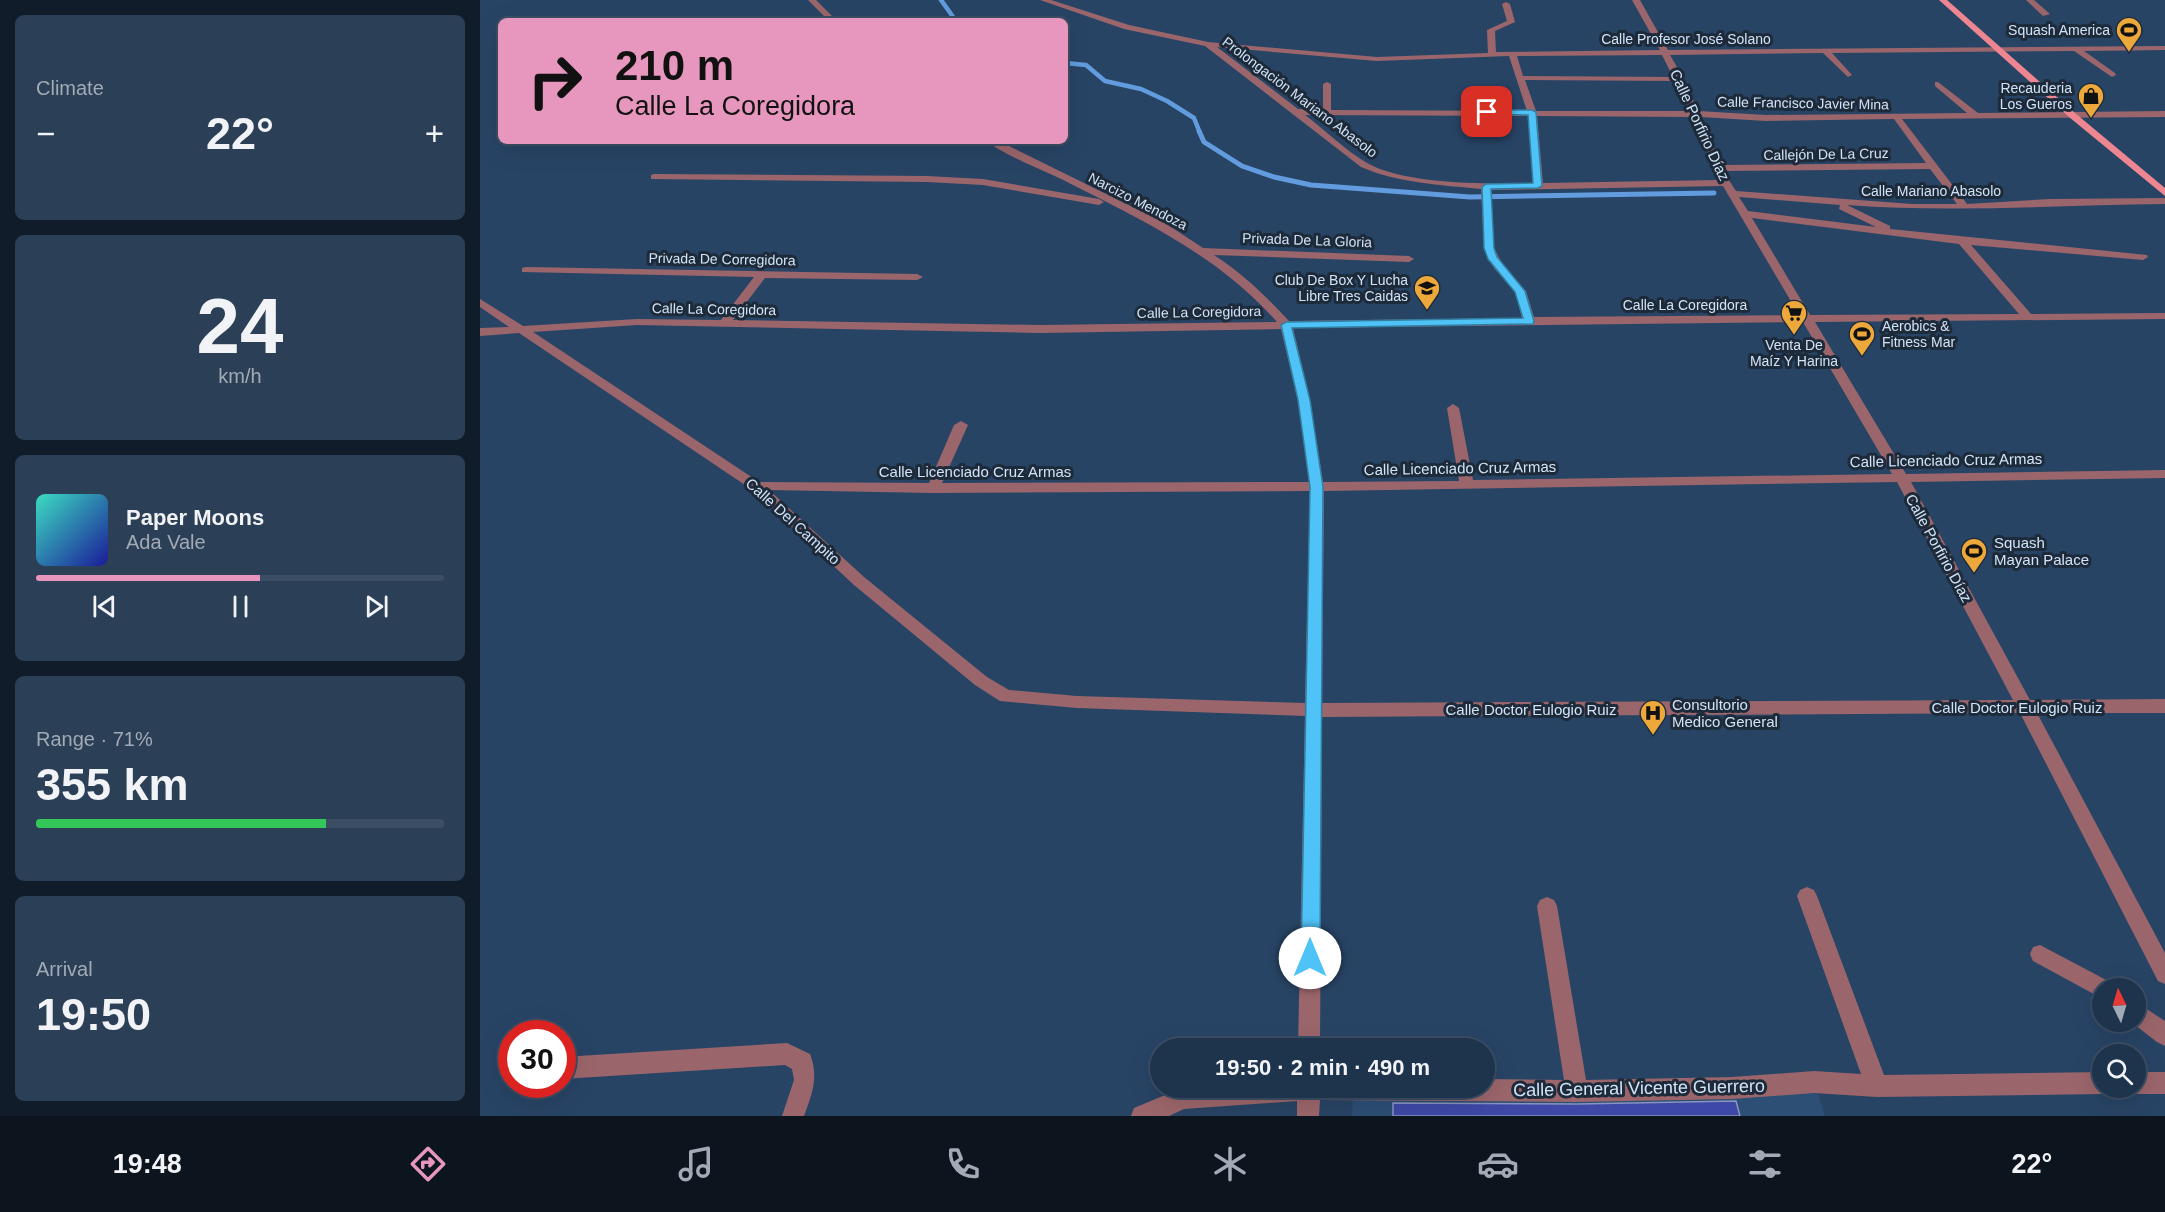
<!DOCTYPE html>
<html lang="en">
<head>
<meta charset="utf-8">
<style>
	:root { --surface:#1e334c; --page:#2b3f56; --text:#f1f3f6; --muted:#a1aab5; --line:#3c4e64; --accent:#e797bd }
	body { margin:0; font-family:Arial,sans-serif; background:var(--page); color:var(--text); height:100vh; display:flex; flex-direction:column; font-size:22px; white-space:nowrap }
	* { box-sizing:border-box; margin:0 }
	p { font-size:20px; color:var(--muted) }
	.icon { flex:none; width:33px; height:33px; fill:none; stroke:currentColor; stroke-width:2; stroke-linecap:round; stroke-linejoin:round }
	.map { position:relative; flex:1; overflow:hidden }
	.details { display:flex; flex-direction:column; gap:15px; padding:15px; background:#101c2a; width:480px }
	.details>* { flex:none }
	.guide { position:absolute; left:18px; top:18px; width:570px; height:126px; border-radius:9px; box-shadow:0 6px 24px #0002,0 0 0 2px var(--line); background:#e797bd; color:#111; overflow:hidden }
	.needle { width:39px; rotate:355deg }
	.controls { position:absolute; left:1612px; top:978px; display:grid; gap:12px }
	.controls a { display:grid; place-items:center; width:54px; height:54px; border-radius:50%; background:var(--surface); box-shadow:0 6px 24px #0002,0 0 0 2px var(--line); font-size:30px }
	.speed { position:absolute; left:18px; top:1020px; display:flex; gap:12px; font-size:30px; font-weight:700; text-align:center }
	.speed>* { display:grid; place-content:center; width:78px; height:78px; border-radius:50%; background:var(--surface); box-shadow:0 6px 24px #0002,0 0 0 2px var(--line); line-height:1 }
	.speed .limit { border:9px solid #d22; background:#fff; color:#111 }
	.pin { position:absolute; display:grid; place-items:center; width:51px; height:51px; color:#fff; margin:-26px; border-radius:12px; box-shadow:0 3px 9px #0006 }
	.me { position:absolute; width:66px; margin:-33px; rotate:0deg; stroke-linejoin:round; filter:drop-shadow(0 0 4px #0008) }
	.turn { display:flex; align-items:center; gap:21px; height:126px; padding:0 18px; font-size:27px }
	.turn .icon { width:78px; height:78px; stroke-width:2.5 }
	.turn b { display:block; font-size:42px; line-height:51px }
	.big { font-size:45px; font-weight:600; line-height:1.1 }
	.details .widget { flex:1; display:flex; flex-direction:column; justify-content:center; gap:9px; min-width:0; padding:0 21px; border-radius:9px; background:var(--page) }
	.details .dial { align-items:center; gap:0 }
	.dial b { font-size:78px; line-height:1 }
	.song { display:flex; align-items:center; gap:18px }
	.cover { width:72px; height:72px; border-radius:9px; background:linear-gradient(135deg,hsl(170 70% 55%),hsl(240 70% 35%)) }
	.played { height:6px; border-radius:3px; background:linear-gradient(90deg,var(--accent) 55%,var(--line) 55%) }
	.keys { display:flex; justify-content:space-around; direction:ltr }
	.heat { display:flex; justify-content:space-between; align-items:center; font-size:33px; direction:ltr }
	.charge { height:9px; border-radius:4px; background:linear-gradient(90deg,#34c759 71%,var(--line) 0) }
	.trip { position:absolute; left:670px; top:1038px; width:345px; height:60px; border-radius:30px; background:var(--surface); box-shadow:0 6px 24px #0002,0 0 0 2px var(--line); font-weight:600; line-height:60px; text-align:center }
	.tab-bar { display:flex; height:96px; justify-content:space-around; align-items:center; background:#0c141e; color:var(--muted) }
	.tab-bar .icon { width:42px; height:42px }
	.tab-bar .active { color:var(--accent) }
	.tab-bar b { font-size:27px; color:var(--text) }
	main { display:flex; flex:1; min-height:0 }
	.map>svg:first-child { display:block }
</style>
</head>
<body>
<main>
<section class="details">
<div class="widget"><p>Climate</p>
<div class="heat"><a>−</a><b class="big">22°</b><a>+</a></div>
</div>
<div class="widget dial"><b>24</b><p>km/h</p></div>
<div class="widget">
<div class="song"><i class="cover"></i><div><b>Paper Moons</b><p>Ada Vale</p></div></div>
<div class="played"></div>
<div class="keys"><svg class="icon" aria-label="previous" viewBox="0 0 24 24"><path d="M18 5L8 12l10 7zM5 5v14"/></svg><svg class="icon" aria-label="pause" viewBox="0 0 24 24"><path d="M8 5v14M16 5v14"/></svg><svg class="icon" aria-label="next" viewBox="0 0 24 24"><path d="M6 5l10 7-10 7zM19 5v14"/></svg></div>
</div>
<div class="widget"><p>Range · 71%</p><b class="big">355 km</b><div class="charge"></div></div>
<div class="widget"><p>Arrival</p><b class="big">19:50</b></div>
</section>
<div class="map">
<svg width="1685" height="1116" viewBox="0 0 1685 1116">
	<rect width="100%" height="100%" fill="#284465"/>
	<!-- built -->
	<path fill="#2d4e75" d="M1334 1082 1345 1116H872L873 1089 1097 1091Z"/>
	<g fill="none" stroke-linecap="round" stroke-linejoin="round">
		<!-- stream-far1 -->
		<path stroke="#629cde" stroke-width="4.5" d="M461 0 476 21
			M585 63 606 65 625 81 661 89 687 101 714 118 720 133"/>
		<!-- stream -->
		<path stroke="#629cde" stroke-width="5" d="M719 131 724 142 762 166 794 177 831 185 990 197 1234 193"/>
	</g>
	<!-- building -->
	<path fill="#3e49a7" stroke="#8994c0" stroke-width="1.5" d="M1256 1101 1260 1116H913V1103L1097 1104Z"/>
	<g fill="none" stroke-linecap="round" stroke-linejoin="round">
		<!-- minor -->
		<path fill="#9b666b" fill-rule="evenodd" d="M328 0H336L357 21H349Z
			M560 0H571L649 25 728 42 897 57 1008 53 1007 30 1027 21 1022 4 1026 2 1030 4 1035 22 1015 31 1016 52 1180 50 1152 0H1160L1188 50 1685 46V50L1604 51 1635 73 1636 75 1632 77 1594 51 1352 53 1372 75 1368 77 1343 53 1190 55 1204 79 1218 111 1286 115 1487 113 1455 86V82H1458L1498 113 1685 111V117L1422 119 1487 204 1570 199 1685 198V204C1579 205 1473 213 1367 205L1410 226V229L1667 255 1668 257 1663 260 1491 245 1551 314 1685 313V319L1335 322 1426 474 1685 470V478L1431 482 1550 700 1685 699V713H1557L1685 953V984L1678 981 1540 713 842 717 840 1048H818L825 716 597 708 520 701 495 685 374 585 271 489 39 333 0 336V328L29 327 0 307V299L43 326 157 319 241 320 274 277 42 272V268L46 267 437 274 443 277 437 280 285 278 253 320 561 325 797 322C740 257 664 221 589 183 568 172 523 155 507 141H519L685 223 723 248 929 256 934 259 929 262 734 255C762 273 786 296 809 321L1042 318 1035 292 1014 268 1004 248 1001 189C960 185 919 183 881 167L725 46 644 29ZM737 47 897 61 1029 56 1047 111 851 110V84L847 82 843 84V110L818 109ZM1182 55 1193 77 1043 76 1037 56ZM1045 80 1196 81 1209 111H1056ZM825 115 1048 116 1053 183C1008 184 926 185 887 163 865 150 845 130 825 115ZM1057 116 1212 117 1239 180 1063 183ZM1221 117 1286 121 1414 119 1446 163 1241 165ZM1450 169 1477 204H1432L1256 191 1243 171ZM1243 186 1319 315 1054 317 1046 291 1023 265 1014 248 1011 190ZM1259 197 1360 205 1359 209 1396 227 1268 211ZM1272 218 1479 244 1539 314 1330 315ZM1323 322 1412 474 993 480 979 408 973 404 967 408 979 481 843 482 830 400 813 328ZM157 325 561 333 801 329 818 400 829 482 462 483 488 425 481 421 474 425 449 483 279 482 53 332ZM1417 482 1533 700 842 703 844 491ZM289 490 453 493 830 491 825 703 597 696 529 690 507 677 384 577Z
			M1546 0H1554L1570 14 1563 16Z
			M174 174 447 176 503 179 619 199 624 202 619 205 503 185 447 182 171 179V175Z
			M1327 887 1334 890 1337 896 1404 1075 1623 1072V1088H1632L1631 1091 1623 1094 1397 1097 1334 1093 1252 1099 1097 1102 840 1100 839 1116H817V1101L704 1109 689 1116H651L654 1108 702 1088H1005V1079L1084 1080 1057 906 1060 900 1067 897 1074 900 1077 906 1106 1080 1252 1077 1334 1071 1381 1074 1317 896 1320 890Z
			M1560 945 1630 982 1633 988H1623V999L1553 961 1550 954 1553 947Z
			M1656 1002 1685 1021V1046L1677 1042 1651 1022H1656Z
			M307 1043 330 1054C339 1077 332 1094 324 1116H302L314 1080 312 1069 305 1065 82 1079V1057Z
			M1656 1072H1685V1094H1656L1648 1091 1647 1088H1656Z"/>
		<!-- major -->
		<path fill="#ee8691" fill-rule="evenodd" d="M1459 0H1467L1595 113 1685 188V196L1589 117Z"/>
	</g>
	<!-- route -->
	<path fill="#4fc3f7" stroke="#337fa1" stroke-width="1.5" d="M1007 110H1052L1056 112 1062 186 1058 188 1011 189 1014 248 1017 257 1045 291 1054 321 1053 324 812 328 830 400 843 487 840 958 837 964 830 967 824 964 821 958 830 487 818 400 801 325 806 322 1043 318 1035 292 1008 259 1004 248 1002 187 1006 184 1053 183 1048 115 1004 114V111Z"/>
	<!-- icons -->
	<defs>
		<g id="stadium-pin" transform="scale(1.35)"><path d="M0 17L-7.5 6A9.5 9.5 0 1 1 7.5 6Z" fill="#eda83c" stroke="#1d2a39"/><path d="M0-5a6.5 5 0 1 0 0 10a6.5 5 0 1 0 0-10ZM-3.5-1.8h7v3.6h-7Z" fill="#111"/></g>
		<g id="shop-pin" transform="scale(1.35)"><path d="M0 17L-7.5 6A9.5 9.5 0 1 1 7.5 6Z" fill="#eda83c" stroke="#1d2a39"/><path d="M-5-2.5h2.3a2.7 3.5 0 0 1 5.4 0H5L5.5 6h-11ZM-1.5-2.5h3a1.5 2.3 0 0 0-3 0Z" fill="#111"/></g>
		<g id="school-pin" transform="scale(1.35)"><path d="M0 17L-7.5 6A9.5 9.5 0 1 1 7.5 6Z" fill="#eda83c" stroke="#1d2a39"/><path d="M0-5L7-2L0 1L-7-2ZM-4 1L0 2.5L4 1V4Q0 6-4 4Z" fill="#111"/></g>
		<g id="supermarket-pin" transform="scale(1.35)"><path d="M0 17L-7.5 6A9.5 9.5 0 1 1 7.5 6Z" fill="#eda83c" stroke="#1d2a39"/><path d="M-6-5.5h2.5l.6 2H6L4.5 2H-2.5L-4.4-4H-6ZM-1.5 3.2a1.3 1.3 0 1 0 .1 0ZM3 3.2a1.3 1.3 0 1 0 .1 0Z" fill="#111"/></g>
		<g id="hospital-pin" transform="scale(1.35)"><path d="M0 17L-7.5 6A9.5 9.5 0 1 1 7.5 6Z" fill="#eda83c" stroke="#1d2a39"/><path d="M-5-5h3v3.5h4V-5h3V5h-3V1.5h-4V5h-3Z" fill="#111"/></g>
	</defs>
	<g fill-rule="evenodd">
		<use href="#stadium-pin" x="1649" y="30"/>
		<use href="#shop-pin" x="1611" y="96"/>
		<use href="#school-pin" x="947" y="288"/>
		<use href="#supermarket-pin" x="1314" y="313"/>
		<use href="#stadium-pin" x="1382" y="334"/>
		<use href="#stadium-pin" x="1494" y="551"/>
		<use href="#hospital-pin" x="1173" y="713"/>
	</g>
	<g text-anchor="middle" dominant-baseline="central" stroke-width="6" stroke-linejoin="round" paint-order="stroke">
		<!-- far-poi labels -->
		<g font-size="14" fill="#d2e2f7" stroke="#1d2a39" text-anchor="end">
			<text x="1630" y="30">Squash America</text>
			<text x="1592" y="88">Recauderia<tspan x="1592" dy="16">Los Gueros</tspan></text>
			<text x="928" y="280">Club De Box Y Lucha<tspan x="928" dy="16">Libre Tres Caidas</tspan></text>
			<text x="1402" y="326" text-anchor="start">Aerobics &amp;<tspan x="1402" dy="16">Fitness Mar</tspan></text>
			<text x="1314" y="345" text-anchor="middle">Venta De<tspan x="1314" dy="16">Maíz Y Harina</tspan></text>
		</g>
		<!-- far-street labels -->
		<g font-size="14" fill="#d2e2f7" stroke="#1d2a39">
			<text x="1206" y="39">Calle Profesor José Solano</text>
			<text transform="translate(820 97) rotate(37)">Prolongación Mariano Abasolo</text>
			<text transform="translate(1323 103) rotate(1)">Calle Francisco Javier Mina</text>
			<text transform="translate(1346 154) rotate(-1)">Callejón De La Cruz</text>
			<text x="1451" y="191">Calle Mariano Abasolo</text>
			<text transform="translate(658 201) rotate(27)">Narcizo Mendoza</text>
			<text transform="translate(827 240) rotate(2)">Privada De La Gloria</text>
			<text transform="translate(242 259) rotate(1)">Privada De Corregidora</text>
			<text x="1205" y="305">Calle La Coregidora</text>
			<text transform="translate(234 309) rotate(1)">Calle La Coregidora</text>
			<text transform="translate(719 312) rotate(-1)">Calle La Coregidora</text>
		</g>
		<!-- street labels -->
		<g font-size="15" fill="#d2e2f7" stroke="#1d2a39">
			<text transform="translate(1220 125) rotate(65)">Calle Porfirio Díaz</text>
			<text transform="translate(1466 460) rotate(-1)">Calle Licenciado Cruz Armas</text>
			<text transform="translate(980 468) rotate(-1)">Calle Licenciado Cruz Armas</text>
			<text x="495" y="471">Calle Licenciado Cruz Armas</text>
			<text transform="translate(313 521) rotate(42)">Calle Del Campito</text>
			<text transform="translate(1459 548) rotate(61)">Calle Porfirio Díaz</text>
			<text x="1537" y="707">Calle Doctor Eulogio Ruiz</text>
			<text x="1051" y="709">Calle Doctor Eulogio Ruiz</text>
		</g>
		<!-- poi labels -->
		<g font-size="15" fill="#d2e2f7" stroke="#1d2a39" text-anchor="start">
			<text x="1514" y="542">Squash<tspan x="1514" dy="17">Mayan Palace</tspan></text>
			<text x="1192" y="704">Consultorio<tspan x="1192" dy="17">Medico General</tspan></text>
		</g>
		<!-- near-street labels -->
		<g font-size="18" fill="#d2e2f7" stroke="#1d2a39">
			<text transform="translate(1159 1088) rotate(-1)">Calle General Vicente Guerrero</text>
		</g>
	</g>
</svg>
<div class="controls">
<a><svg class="needle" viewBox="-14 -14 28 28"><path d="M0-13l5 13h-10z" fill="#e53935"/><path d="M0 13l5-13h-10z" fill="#a1aab5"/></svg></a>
<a><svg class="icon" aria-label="search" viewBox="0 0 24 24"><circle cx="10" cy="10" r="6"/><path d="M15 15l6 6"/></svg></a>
</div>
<div class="speed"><div class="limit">30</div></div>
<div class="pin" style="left:1007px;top:112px;background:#d93025"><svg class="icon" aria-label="arrive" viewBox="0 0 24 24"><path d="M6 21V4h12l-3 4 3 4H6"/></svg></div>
<svg class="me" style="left:830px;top:958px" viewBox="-20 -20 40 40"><circle r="19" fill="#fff"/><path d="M0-13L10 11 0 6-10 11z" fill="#4fc3f7"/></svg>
<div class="trip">19:50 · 2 min · 490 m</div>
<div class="guide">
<div class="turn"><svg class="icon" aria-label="right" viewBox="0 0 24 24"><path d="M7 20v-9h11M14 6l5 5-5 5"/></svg><div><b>210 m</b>Calle La Coregidora</div></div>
</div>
</div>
</main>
<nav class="tab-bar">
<b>19:48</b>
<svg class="icon active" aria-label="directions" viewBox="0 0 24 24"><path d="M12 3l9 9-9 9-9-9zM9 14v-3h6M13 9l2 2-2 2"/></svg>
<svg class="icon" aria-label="music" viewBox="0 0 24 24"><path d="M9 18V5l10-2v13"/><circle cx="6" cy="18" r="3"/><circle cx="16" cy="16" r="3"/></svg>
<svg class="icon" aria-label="phone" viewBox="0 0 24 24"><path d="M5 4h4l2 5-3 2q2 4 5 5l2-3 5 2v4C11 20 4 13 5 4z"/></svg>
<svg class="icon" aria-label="climate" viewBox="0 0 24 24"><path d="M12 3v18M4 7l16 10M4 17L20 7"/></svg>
<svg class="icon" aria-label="car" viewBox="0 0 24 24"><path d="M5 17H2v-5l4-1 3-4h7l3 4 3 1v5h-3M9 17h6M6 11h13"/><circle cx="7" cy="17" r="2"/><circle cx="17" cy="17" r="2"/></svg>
<svg class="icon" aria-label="filters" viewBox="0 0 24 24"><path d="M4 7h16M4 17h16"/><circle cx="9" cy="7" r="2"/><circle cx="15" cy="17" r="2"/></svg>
<b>22°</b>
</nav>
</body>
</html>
